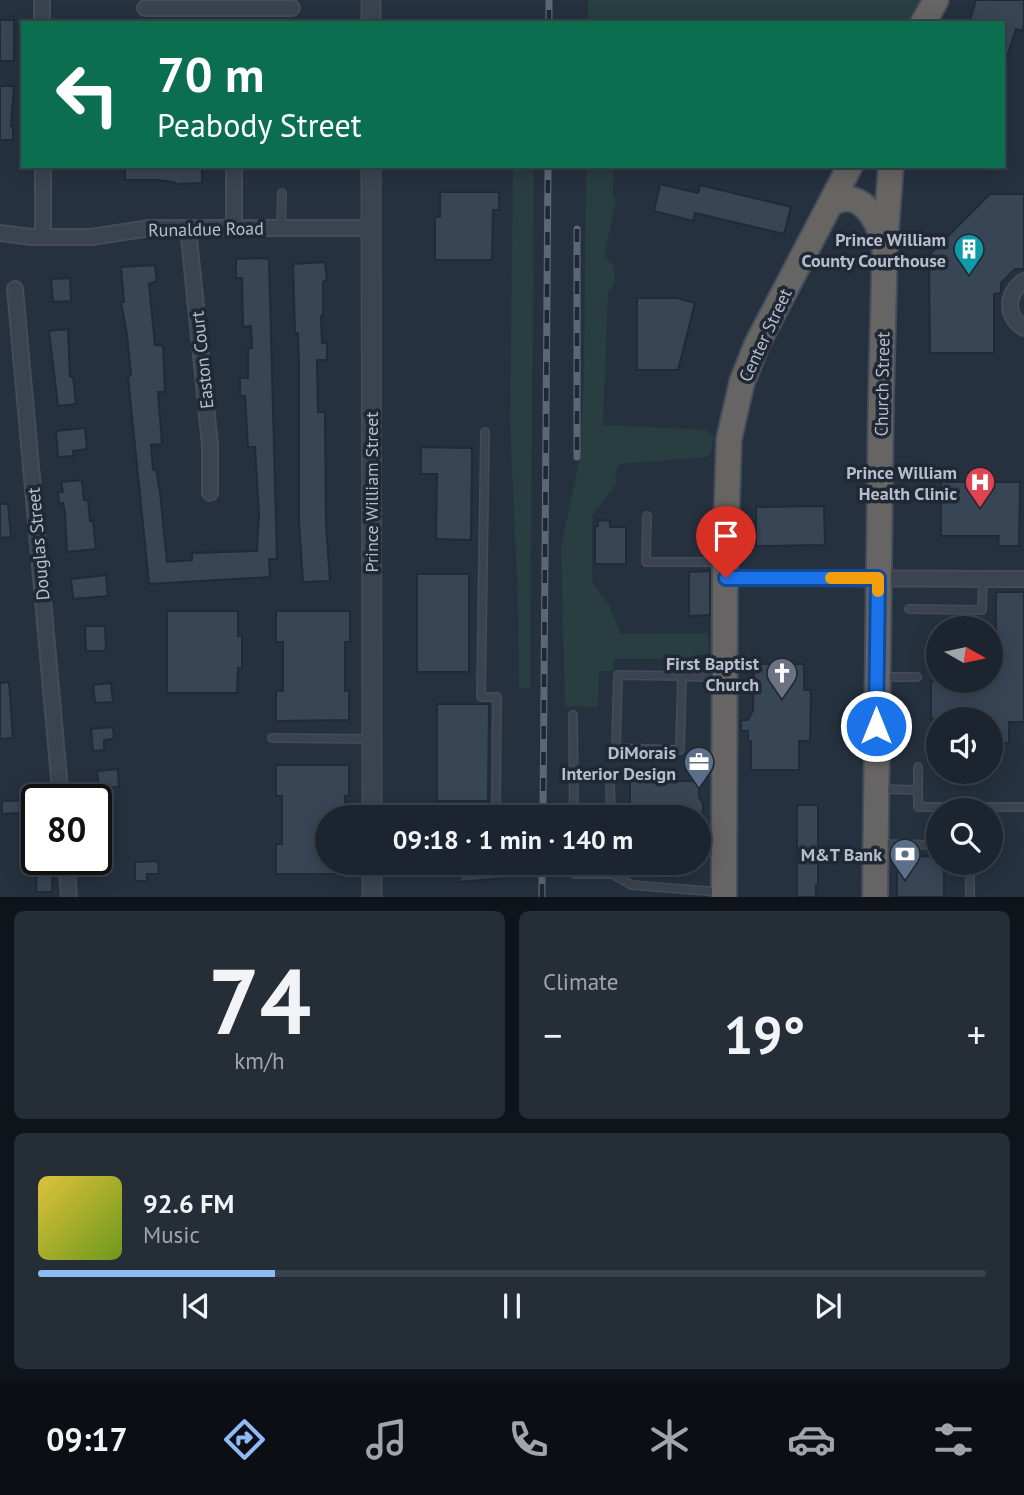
<!DOCTYPE html>
<html lang="en">
<head>
<meta charset="utf-8">
<style>
	:root { --surface:#1c252f; --page:#252d37; --text:#f1f3f6; --muted:#a0a5aa; --line:#3a424b; --accent:#90baf5 }
	body { margin:0; font-family:"PT Sans",sans-serif; background:var(--page); color:var(--text); height:100vh; display:flex; flex-direction:column; font-size:26px; white-space:nowrap }
	* { box-sizing:border-box; margin:0 }
	p { font-size:23px; color:var(--muted) }
	.icon { flex:none; width:38px; height:38px; fill:none; stroke:currentColor; stroke-width:2; stroke-linecap:round; stroke-linejoin:round }
	.map { position:relative; height:897px; overflow:hidden }
	.drawer { display:flex; flex-direction:column; gap:14px; padding:14px; background:#0f141a; flex:1 }
	.drawer>* { flex:none }
	.guide { position:absolute; left:21px; top:21px; width:984px; height:147px; border-radius:0px; box-shadow:0 4px 18px #0003,0 0 0 2px var(--line); background:#0b6e4f; color:#fff; overflow:hidden }
	.needle { width:46px; rotate:99deg }
	.fabs { position:absolute; left:926px; top:616px; display:grid; gap:14px }
	.fabs a { display:grid; place-items:center; width:77px; height:77px; border-radius:50%; background:var(--surface); box-shadow:0 4px 18px #0003,0 0 0 2px var(--line); font-size:35px }
	.speed { position:absolute; left:21px; top:784px; display:flex; gap:14px; font-size:35px; font-weight:700; text-align:center }
	.speed>* { display:grid; place-content:center; width:91px; height:91px; border-radius:50%; background:var(--surface); box-shadow:0 4px 18px #0003,0 0 0 2px var(--line); line-height:1 }
	.speed .limit { border:4px solid #111; border-radius:10px; background:#fff; color:#111 }
	.pin { position:absolute; display:grid; place-items:center; width:60px; height:60px; color:#fff; margin:-72px -30px; border-radius:50% 50% 50% 0; rotate:-45deg; box-shadow:0 0 7px #0007 }
	.pin .icon { rotate:45deg }
	.me { position:absolute; width:77px; margin:-38px; rotate:0deg; stroke-linejoin:round; filter:drop-shadow(0 0 5px #0008) }
	.turn { display:flex; align-items:center; gap:24px; height:147px; padding:0 21px; font-size:32px }
	.turn .icon { width:91px; height:91px; stroke-width:2.5 }
	.turn b { display:block; font-size:49px; line-height:60px }
	.big { font-size:52px; font-weight:700; line-height:1.1 }
	.drawer .card { flex:1; display:flex; flex-direction:column; justify-content:center; gap:10px; min-width:0; padding:0 24px; border-radius:10px; background:var(--page) }
	.drawer .dial { align-items:center; gap:0 }
	.dial b { font-size:91px; line-height:1 }
	.song { display:flex; align-items:center; gap:21px }
	.cover { width:84px; height:84px; border-radius:10px; background:linear-gradient(135deg,hsl(50 70% 55%),hsl(80 70% 35%)) }
	.played { height:7px; border-radius:4px; background:linear-gradient(90deg,var(--accent) 25%,var(--line) 25%) }
	.keys { display:flex; justify-content:space-around; direction:ltr }
	.heat { display:flex; justify-content:space-between; align-items:center; font-size:38px; direction:ltr }
	.drawer .tiles { flex:1; display:grid; gap:14px; grid-template-columns:1fr 1fr }
	.card:last-child { grid-column:span 2 }
	.trip { position:absolute; left:315px; top:805px; width:396px; height:70px; border-radius:35px; background:var(--surface); box-shadow:0 4px 18px #0003,0 0 0 2px var(--line); font-weight:700; line-height:70px; text-align:center }
	.tab-bar { display:flex; height:112px; justify-content:space-around; align-items:center; background:#0b0f13; color:var(--muted) }
	.tab-bar .icon { width:49px; height:49px }
	.tab-bar .on { color:var(--accent) }
	.tab-bar b { font-size:32px; color:var(--text) }
	.map>svg:first-child { display:block }
</style>
</head>
<body>
<div class="map">
<svg width="1024" height="897" viewBox="0 0 1024 897">
	<rect width="100%" height="100%" fill="#26313f"/>
	<!-- green -->
	<path fill="#283e40" d="M588 0H927L915 23H588Z
		M513 166H534L530 688H519L518 603 510 422Z
		M586 166H614L613 194 616 201 604 257 614 266 615 282 608 292 603 425 706 430 714 436 712 450 707 457 619 464 615 474 617 483 592 516V581L609 605 621 634 708 633 709 653 680 659H613V671H599L598 707 565 706 561 546 580 458 584 374Z"/>
	<!-- building -->
	<path fill="#384555" stroke="#212a36" stroke-width="2" d="M976 0H1024V24L1022 31 1016 29 1005 63H1003V23H969Z
		M0 20H14V61H0Z
		M0 86H14L11 126H13V140H0Z
		M125 166H202V183L176 184 173 182 158 180H125Z
		M660 184 698 193 700 185 791 207 784 234 695 213 693 221 654 211Z
		M440 192H499V210H493L492 260H435V217H440Z
		M990 194H1024V269H1015L1001 283V293L994 294V353H930L929 255Z
		M266 258 269 260 277 559H269L270 577 149 584 128 377 131 375 127 335 121 302H124L121 267 155 265 157 281 149 284 155 345 163 346 165 392H158L162 444 151 445 153 470 156 469 160 492 167 562 192 560V553L257 551 259 515 255 447H248L245 396H240V378H248V349L252 348 251 326 243 327 242 278H236V259Z
		M325 262 327 280 323 282V316H321L322 343H327V360H317L318 412H325L326 524 330 581 303 582 299 521V368L298 333H295L293 264Z
		M70 278 71 301 53 302 51 279Z
		M637 298H677L695 303 678 370H637Z
		M68 329 70 377 73 376 76 404 58 406 49 331Z
		M85 428 87 449 73 451 74 456 58 457 56 431Z
		M421 447 472 448 471 540 436 539 437 474H421Z
		M82 480 84 500H88L90 521H93L96 549 67 552 65 512 63 503 59 504 58 492H63L61 482Z
		M941 482H1020L1019 546H998L999 536H941Z
		M0 504H8L11 537 0 538Z
		M824 506 825 545 756 546V507Z
		M598 520 610 521V527H626V564H595V526H598Z
		M710 571V615L689 616V572Z
		M417 574H469V672H417Z
		M106 575 108 596 73 599 71 579Z
		M996 592H1024V722H1009V743H990V719H931V681H990V638H996Z
		M167 611H238V636H242V668H238L237 693H167Z
		M276 611H350V642H345V691H349V720L276 721V691H283V642H276Z
		M85 626H105L106 651H86Z
		M754 664H804V690H811L810 741H799V770H751V741H748V731H741V720H748L753 710Z
		M9 682 13 738 0 739V683Z
		M111 683 113 702 95 703 93 685Z
		M437 704H489L488 801H437Z
		M113 727 114 739 104 740V750L93 751 91 729Z
		M276 765H349V796H345V817H327V863H348V874H276V844H282V796H276Z
		M118 769 119 787 99 788 97 771Z
		M630 781H699V797L703 804V811L699 817H630Z
		M37 800V812L2 814V801Z
		M797 805H818V885H816V897H797Z
		M108 832 107 860H96V833Z
		M938 856V863H944V897H897V857Z
		M158 861 159 874H147V881H135V862Z
		M467 863H504L505 878 460 882 459 864Z
		M637 863H674L673 877 637 876Z
		M37 869H53L52 892H36Z"/>
	<g fill="none" stroke-linecap="round" stroke-linejoin="round">
		<!-- service casing -->
		<g stroke="#434c58" stroke-width="10">
			<path id="service" d="M281 227 282 193
				M485 432 481 697H497L496 810
				M647 516 646 562H721
				M909 609 982 610 983 579
				M682 676 618 675 616 748 680 750 682 676 721 678
				M881 677H917
				M573 715 574 817
				M272 738 371 739
				M918 767V807H1024
				M610 784 611 817
				M880 789 918 790
				M879 844 938 845
				M698 851 719 852
				M574 863V874H612
				M612 863V874L632 885 719 892
				M970 863V897"/>
		</g>
		<!-- minor casing -->
		<g stroke="#434c58" stroke-width="18">
			<path id="minor" d="M145 8H292
				M42 23V0
				M43 166V237
				M234 166V228
				M188 228 210 445V493
				M0 233 31 237H91L150 228H370
				M1024 281C1006 294 1005 316 1024 328
				M15 289 61 800
				M726 578 1024 579
				M66 859 69 897"/>
		</g>
		<!-- tertiary casing -->
		<g stroke="#434c58" stroke-width="21">
			<path id="tertiary" d="M371 23V0
				M371 166 372 817
				M372 863V897"/>
		</g>
		<!-- trunk casing -->
		<g stroke="#454e5a" stroke-width="28">
			<path id="trunk" d="M923 23 936 0
				M832 203C860 188 876 217 883 239
				M724 897 725 562 729 439 742 382 757 344 850 166
				M875 897 881 399 885 243 891 166"/>
		</g>
		<!-- service -->
		<use href="#service" stroke="#3a434f" stroke-width="7"/>
		<!-- minor -->
		<use href="#minor" stroke="#3a434f" stroke-width="14"/>
		<!-- tertiary -->
		<use href="#tertiary" stroke="#3a434f" stroke-width="18"/>
		<!-- trunk -->
		<use href="#trunk" stroke="#666563" stroke-width="24"/>
		<!-- rail casing -->
		<g stroke="#5c6776" stroke-width="7">
			<path id="rail" d="M549 23V0
				M577 229V457
				M543 817 548 166
				M542 897V863"/>
		</g>
		<!-- rail -->
		<use href="#rail" stroke="#1f2834" stroke-width="4.5" stroke-dasharray="13" stroke-linecap="butt"/>
	</g>
	<g fill="none" stroke-linecap="round" stroke-linejoin="round">
		<!-- route casing -->
		<g stroke="#114b97" stroke-width="18">
			<path id="route" d="M726 578H878L876 726"/>
		</g>
		<!-- route -->
		<use href="#route" stroke="#1a73e8" stroke-width="12"/>
		<!-- slow -->
		<path stroke="#f59e0b" stroke-width="12" d="M831 578H878V591"/>
	</g>
	<!-- icons -->
	<defs>
		<g id="building-pin" transform="scale(1.575)"><path d="M0 17L-7.5 6A9.5 9.5 0 1 1 7.5 6Z" fill="#0f9aa8" stroke="#1f2834"/><path d="M-4-6H4V6H1V3H-1V6H-4ZM-2.5-4.3h1.7v1.8h-1.7ZM.8-4.3h1.7v1.8H.8ZM-2.5-1h1.7V.8h-1.7ZM.8-1h1.7V.8H.8Z" fill="#fff"/></g>
		<g id="hospital-pin" transform="scale(1.575)"><path d="M0 17L-7.5 6A9.5 9.5 0 1 1 7.5 6Z" fill="#e0444e" stroke="#1f2834"/><path d="M-5-5h3v3.5h4V-5h3V5h-3V1.5h-4V5h-3Z" fill="#fff"/></g>
		<g id="church-pin" transform="scale(1.575)"><path d="M0 17L-7.5 6A9.5 9.5 0 1 1 7.5 6Z" fill="#6b7280" stroke="#1f2834"/><path d="M-1.2-6h2.4v3.5h3.3v2.4h-3.3V6h-2.4V-.1h-3.3v-2.4h3.3Z" fill="#fff"/></g>
		<g id="office-pin" transform="scale(1.575)"><path d="M0 17L-7.5 6A9.5 9.5 0 1 1 7.5 6Z" fill="#5c6f8a" stroke="#1f2834"/><path d="M-6-3h4V-5.5h4V-3h4V5H-6ZM-1-4.5V-3h2v-1.5ZM-6 0V1H6V0Z" fill="#fff"/></g>
		<g id="bank-pin" transform="scale(1.575)"><path d="M0 17L-7.5 6A9.5 9.5 0 1 1 7.5 6Z" fill="#5c6f8a" stroke="#1f2834"/><path d="M-6-4H6V4H-6ZM0-2.3a2.3 2.3 0 1 0 0 4.6a2.3 2.3 0 1 0 0-4.6Z" fill="#fff"/></g>
	</defs>
	<g fill-rule="evenodd">
		<use href="#building-pin" x="969" y="249"/>
		<use href="#hospital-pin" x="980" y="482"/>
		<use href="#church-pin" x="782" y="673"/>
		<use href="#office-pin" x="699" y="762"/>
		<use href="#bank-pin" x="905" y="854"/>
	</g>
	<g text-anchor="middle" dominant-baseline="central" stroke-width="7" stroke-linejoin="round" paint-order="stroke">
		<!-- street labels -->
		<g font-size="18" fill="#b6beca" stroke="#1f2834">
			<text transform="translate(206 229) rotate(-1)">Runaldue Road</text>
			<text transform="translate(765 335) rotate(-65)">Center Street</text>
			<text transform="translate(202 360) rotate(-96)">Easton Court</text>
			<text transform="translate(882 384) rotate(-89)">Church Street</text>
			<text transform="translate(371 492) rotate(-90)">Prince William Street</text>
			<text transform="translate(38 544) rotate(-95)">Douglas Street</text>
		</g>
		<!-- poi labels -->
		<g font-size="18" font-weight="bold" fill="#b6beca" stroke="#1f2834" text-anchor="end">
			<text x="946" y="239">Prince William<tspan x="946" dy="21">County Courthouse</tspan></text>
			<text x="957" y="472">Prince William<tspan x="957" dy="21">Health Clinic</tspan></text>
			<text x="759" y="663">First Baptist<tspan x="759" dy="21">Church</tspan></text>
			<text x="676" y="752">DiMorais<tspan x="676" dy="21">Interior Design</tspan></text>
			<text x="882" y="854">M&amp;T Bank</text>
		</g>
	</g>
</svg>
<div class="fabs">
<a><svg class="needle" viewBox="-14 -14 28 28"><path d="M0-13l5 13h-10z" fill="#e53935"/><path d="M0 13l5-13h-10z" fill="#a0a5aa"/></svg></a>
<a><svg class="icon" aria-label="sound" viewBox="0 0 24 24"><path d="M4 9h4l5-4v14l-5-4H4zM17 9q2 3 0 6"/></svg></a>
<a><svg class="icon" aria-label="search" viewBox="0 0 24 24"><circle cx="10" cy="10" r="6"/><path d="M15 15l6 6"/></svg></a>
</div>
<div class="speed"><div class="limit">80</div></div>
<div class="pin" style="left:726px;top:578px;background:#d93025"><svg class="icon" aria-label="arrive" viewBox="0 0 24 24"><path d="M6 21V4h12l-3 4 3 4H6"/></svg></div>
<svg class="me" style="left:876px;top:726px" viewBox="-20 -20 40 40"><circle r="17" fill="#1a73e8" stroke="#fff" stroke-width="3"/><path d="M0-11L8 9 0 5-8 9z" fill="#fff"/></svg>
<div class="trip">09:18 · 1 min · 140 m</div>
<div class="guide">
<div class="turn"><svg class="icon" aria-label="left" viewBox="0 0 24 24"><path d="M17 20v-9H6M10 6l-5 5 5 5"/></svg><div><b>70 m</b>Peabody Street</div></div>
</div>
</div>
<section class="drawer">
<div class="tiles">
<div class="card dial"><b>74</b><p>km/h</p></div>
<div class="card"><p>Climate</p>
<div class="heat"><a>−</a><b class="big">19°</b><a>+</a></div>
</div>
<div class="card">
<div class="song"><i class="cover"></i><div><b>92.6 FM</b><p>Music</p></div></div>
<div class="played"></div>
<div class="keys"><svg class="icon" aria-label="previous" viewBox="0 0 24 24"><path d="M18 5L8 12l10 7zM5 5v14"/></svg><svg class="icon" aria-label="pause" viewBox="0 0 24 24"><path d="M8 5v14M16 5v14"/></svg><svg class="icon" aria-label="next" viewBox="0 0 24 24"><path d="M6 5l10 7-10 7zM19 5v14"/></svg></div>
</div>
</div>
</section>
<nav class="tab-bar">
<b>09:17</b>
<svg class="icon on" aria-label="directions" viewBox="0 0 24 24"><path d="M12 3l9 9-9 9-9-9zM9 14v-3h6M13 9l2 2-2 2"/></svg>
<svg class="icon" aria-label="music" viewBox="0 0 24 24"><path d="M9 18V5l10-2v13"/><circle cx="6" cy="18" r="3"/><circle cx="16" cy="16" r="3"/></svg>
<svg class="icon" aria-label="phone" viewBox="0 0 24 24"><path d="M5 4h4l2 5-3 2q2 4 5 5l2-3 5 2v4C11 20 4 13 5 4z"/></svg>
<svg class="icon" aria-label="climate" viewBox="0 0 24 24"><path d="M12 3v18M4 7l16 10M4 17L20 7"/></svg>
<svg class="icon" aria-label="car" viewBox="0 0 24 24"><path d="M5 17H2v-5l4-1 3-4h7l3 4 3 1v5h-3M9 17h6M6 11h13"/><circle cx="7" cy="17" r="2"/><circle cx="17" cy="17" r="2"/></svg>
<svg class="icon" aria-label="filters" viewBox="0 0 24 24"><path d="M4 7h16M4 17h16"/><circle cx="9" cy="7" r="2"/><circle cx="15" cy="17" r="2"/></svg>
</nav>
</body>
</html>
